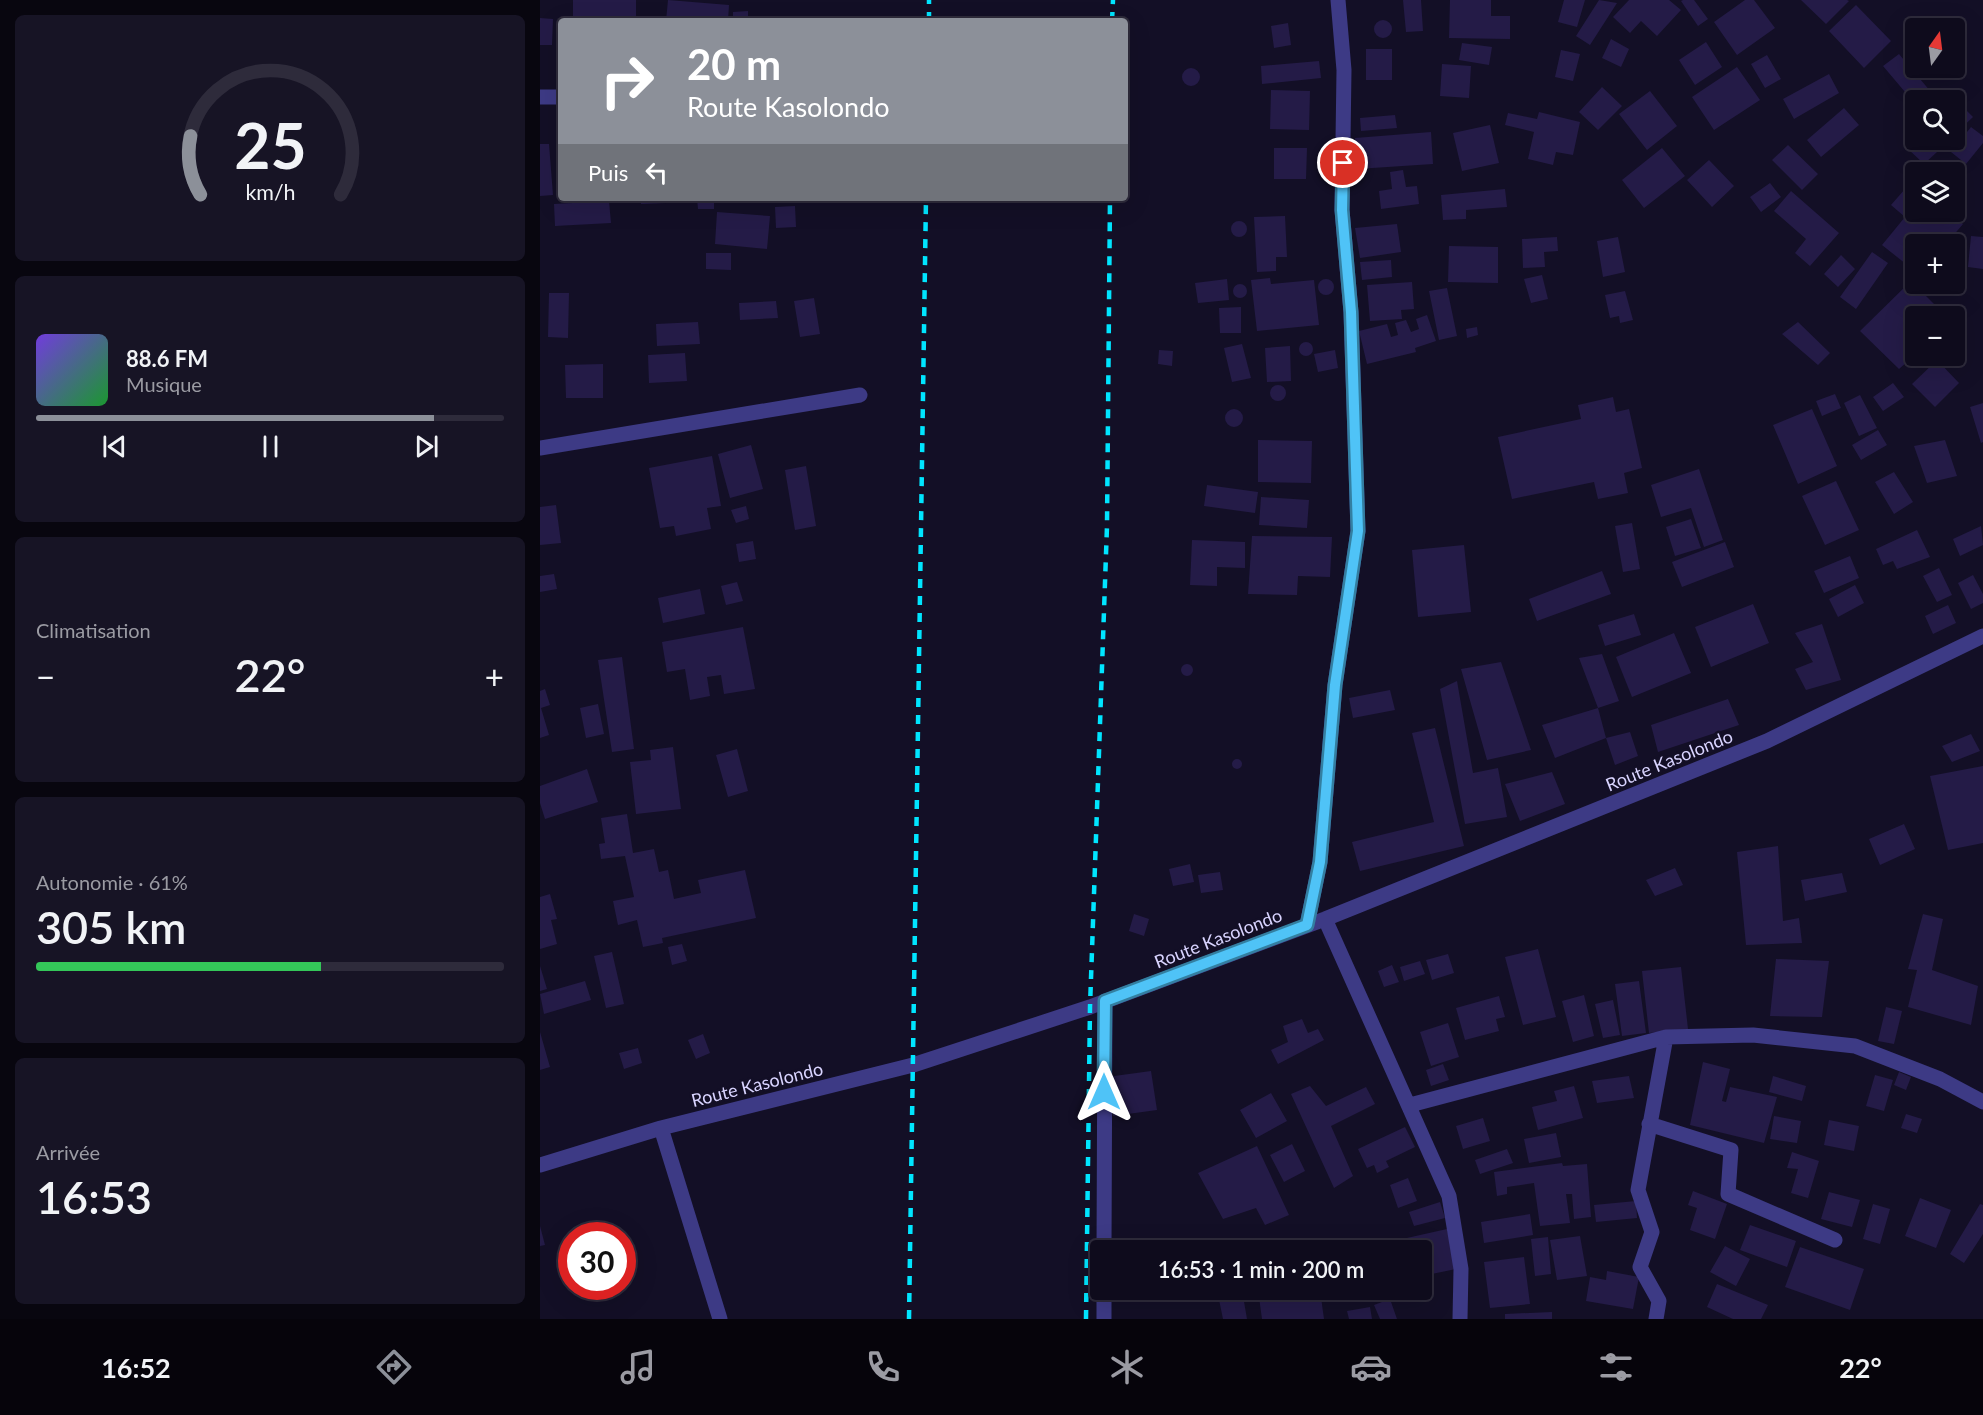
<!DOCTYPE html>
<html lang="fr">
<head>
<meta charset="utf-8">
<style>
	:root { --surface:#0e0b1c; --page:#171425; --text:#f1f3f6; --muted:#9b9ba3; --line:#2e2b3b; --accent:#8c9099 }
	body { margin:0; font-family:Lato,sans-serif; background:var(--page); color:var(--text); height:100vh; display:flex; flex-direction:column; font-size:22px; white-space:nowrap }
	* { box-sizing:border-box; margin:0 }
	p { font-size:20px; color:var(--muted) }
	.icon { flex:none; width:33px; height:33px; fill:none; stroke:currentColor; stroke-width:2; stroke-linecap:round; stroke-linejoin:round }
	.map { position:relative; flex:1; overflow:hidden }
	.drawer { display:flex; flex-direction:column; gap:15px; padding:15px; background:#08060f; width:540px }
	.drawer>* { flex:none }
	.top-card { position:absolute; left:18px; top:18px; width:570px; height:183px; border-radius:6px; box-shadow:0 6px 24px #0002,0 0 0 2px var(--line); background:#8c9099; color:#fff; overflow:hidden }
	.needle { width:39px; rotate:14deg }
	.buttons { position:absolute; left:1365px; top:18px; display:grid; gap:12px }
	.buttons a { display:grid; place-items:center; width:60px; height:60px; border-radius:6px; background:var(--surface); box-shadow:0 6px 24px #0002,0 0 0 2px var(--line); font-size:30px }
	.speed { position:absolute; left:18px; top:1222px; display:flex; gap:12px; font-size:30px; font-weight:700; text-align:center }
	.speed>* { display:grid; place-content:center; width:78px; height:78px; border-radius:50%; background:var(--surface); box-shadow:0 6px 24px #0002,0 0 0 2px var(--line); line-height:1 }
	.speed .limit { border:9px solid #d22; background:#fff; color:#111 }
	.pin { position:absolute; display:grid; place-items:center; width:51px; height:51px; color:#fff; margin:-26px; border:3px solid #fff; border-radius:50%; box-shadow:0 2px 6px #0007 }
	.me { position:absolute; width:66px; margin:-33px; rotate:0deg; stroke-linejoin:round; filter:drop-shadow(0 0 4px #0008) }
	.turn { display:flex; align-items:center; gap:21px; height:126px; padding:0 30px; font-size:27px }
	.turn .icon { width:78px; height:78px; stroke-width:2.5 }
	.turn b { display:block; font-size:42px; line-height:51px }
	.then { display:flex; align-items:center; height:57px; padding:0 30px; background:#0003; gap:12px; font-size:22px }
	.big { font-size:45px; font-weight:600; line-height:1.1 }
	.drawer .card { flex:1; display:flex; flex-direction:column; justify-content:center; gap:9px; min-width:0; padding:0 21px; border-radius:9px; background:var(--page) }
	.drawer .dial { align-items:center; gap:0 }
	.dial svg { height:156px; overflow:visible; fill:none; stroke:var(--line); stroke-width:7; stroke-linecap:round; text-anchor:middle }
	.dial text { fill:var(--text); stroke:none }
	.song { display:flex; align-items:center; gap:18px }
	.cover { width:72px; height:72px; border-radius:9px; background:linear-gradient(135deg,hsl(260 70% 55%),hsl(130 70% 35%)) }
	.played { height:6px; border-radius:3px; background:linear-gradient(90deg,var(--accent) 85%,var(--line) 85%) }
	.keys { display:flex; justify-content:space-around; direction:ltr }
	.heat { display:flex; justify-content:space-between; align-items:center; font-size:33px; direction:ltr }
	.charge { height:9px; border-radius:4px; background:linear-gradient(90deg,#34c759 61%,var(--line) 0) }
	.trip { position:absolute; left:550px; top:1240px; width:342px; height:60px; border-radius:6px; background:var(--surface); box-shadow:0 6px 24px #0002,0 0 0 2px var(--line); font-weight:600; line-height:60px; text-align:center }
	.menu { display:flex; height:96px; justify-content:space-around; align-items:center; background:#06040b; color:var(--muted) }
	.menu .icon { width:42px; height:42px }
	.menu .active { color:var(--accent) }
	.menu b { font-size:27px; color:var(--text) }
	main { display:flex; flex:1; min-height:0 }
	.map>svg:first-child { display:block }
</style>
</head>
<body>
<main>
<section class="drawer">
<div class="card dial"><svg viewBox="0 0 100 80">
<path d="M14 69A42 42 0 1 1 86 69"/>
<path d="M14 69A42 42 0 0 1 9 39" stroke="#8c9099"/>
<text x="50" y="56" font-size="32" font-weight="700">25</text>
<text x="50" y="72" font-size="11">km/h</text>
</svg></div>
<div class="card">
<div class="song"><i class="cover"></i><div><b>88.6 FM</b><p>Musique</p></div></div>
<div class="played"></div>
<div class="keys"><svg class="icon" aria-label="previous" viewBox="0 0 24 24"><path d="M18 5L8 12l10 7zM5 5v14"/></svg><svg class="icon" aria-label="pause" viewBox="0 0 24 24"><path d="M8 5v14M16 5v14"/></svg><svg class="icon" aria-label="next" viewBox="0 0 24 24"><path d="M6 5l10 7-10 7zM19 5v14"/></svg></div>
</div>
<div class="card"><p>Climatisation</p>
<div class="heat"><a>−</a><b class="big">22°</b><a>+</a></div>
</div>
<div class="card"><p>Autonomie · 61%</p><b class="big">305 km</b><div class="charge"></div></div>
<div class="card"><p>Arrivée</p><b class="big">16:53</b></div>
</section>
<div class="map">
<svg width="1443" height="1319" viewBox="0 0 1443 1319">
	<rect width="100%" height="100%" fill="#130f26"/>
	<!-- building -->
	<path fill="#241b47" d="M33 0H96V21H33Z
		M128 0 189 5 188 21H126Z
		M863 0H881L883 31 866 32Z
		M910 0H951V16H970V39L909 38Z
		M1024 0H1045L1037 27 1018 22Z
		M1059 0 1077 3 1050 45 1036 36Z
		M1089 0H1129L1141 10 1117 36 1101 21 1090 33 1073 17Z
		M1143 0H1154L1168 19 1158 26 1141 1Z
		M1205 0H1214L1235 28 1197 55 1174 22Z
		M1261 0H1307L1309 1 1286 24Z
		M1316 5 1351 41 1324 68 1289 31Z
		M208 11V21H193V12Z
		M0 18 13 19 12 45H0Z
		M834 29a9 9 0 1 1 18 0a9 9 0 1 1-18 0Z
		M748 23 751 45 734 48 731 26Z
		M1071 39 1089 49 1081 67 1062 58Z
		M1166 42 1182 67 1155 85 1139 60Z
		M922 43 952 47 949 65 919 60Z
		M826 49H852V80H826Z
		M1021 50 1040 54 1033 81 1015 77Z
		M1359 54 1391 92 1381 100H1376V105L1343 66Z
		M1227 55 1241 79 1225 88 1211 64Z
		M779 61 781 78 722 84 721 66Z
		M902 64 931 66 929 98 900 96Z
		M1197 67 1220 100 1174 130 1152 97Z
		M642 77a9 9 0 1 1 18 0a9 9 0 1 1-18 0Z
		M1289 74 1299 93 1254 119 1243 99Z
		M1062 87 1082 106 1058 130 1039 112Z
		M731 90 770 91 769 130 730 129Z
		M1110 91 1137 126 1107 150 1079 114Z
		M1417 101 1433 117 1414 135V103Z
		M1304 108 1319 125 1281 157 1267 140Z
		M999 112 1040 122 1033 155 1016 152 1013 165 988 159 994 132 965 125 968 113 997 119Z
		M855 115 857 128 821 131 820 118Z
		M950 125 959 163 922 171 913 133Z
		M1431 127 1443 136V143L1426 164 1411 152Z
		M891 132 893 164 817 169 815 138Z
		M1376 140H1410L1384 164 1367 148Z
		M0 144H9L13 195 0 196Z
		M1248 145 1278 174 1262 190 1232 160Z
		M734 148H767L766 179H734Z
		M1122 148 1145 176 1104 208 1082 180Z
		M1169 160 1194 186 1172 207 1147 180Z
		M863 170 866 187 877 186 879 204 841 209 839 191 852 189 850 172Z
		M1372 181 1376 184V212H1408L1423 224 1406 244H1376V272L1342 245 1365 217 1351 205Z
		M1230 183 1241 197 1221 212 1210 197Z
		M965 189 967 207 926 210V219L903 220 901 195Z
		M1251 191 1299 233 1270 266 1255 253 1266 239 1234 211Z
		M101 198H149L150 202 101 204Z
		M157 198H174V209H158Z
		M69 201 71 223 15 226 14 204Z
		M255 206 256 227 236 228 235 207Z
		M177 212 230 216 227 249 175 244Z
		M745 216 747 257H736V271L717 272 714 217Z
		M691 229a8 8 0 1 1 16 0a8 8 0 1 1-16 0Z
		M857 224 861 252 820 258 815 228Z
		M1431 236 1443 237V269L1428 267Z
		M1017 237 1018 251 1004 252 1005 267 983 268 982 239Z
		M1078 237 1085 272 1063 277 1057 241Z
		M909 246 958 247V283L908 282Z
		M1332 252 1348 263 1316 309 1300 297Z
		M166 253H191V270L166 269Z
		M1301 255 1315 269 1298 287 1284 274Z
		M851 260 852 277 822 280 820 262Z
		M1002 275 1008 299 991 303 984 279Z
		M730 278 731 284 774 280 779 325 717 331 711 280Z
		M778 287a8 8 0 1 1 16 0a8 8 0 1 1-16 0Z
		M687 279 689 300 658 303 655 283Z
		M1371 281 1406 316H1376V354L1359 369 1320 331Z
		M872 282 874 309 861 310 862 319 830 321 827 285Z
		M693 291a7 7 0 1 1 14 0a7 7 0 1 1-14 0Z
		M907 288 917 336 899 340 889 291Z
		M1085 291 1093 320 1080 323 1079 316 1070 318 1065 295Z
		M9 293H29L28 338 8 337Z
		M274 298 280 334 260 337 254 301Z
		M236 301 238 318 200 320 199 303Z
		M701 307V333H680L679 308Z
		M887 315 896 341 875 348 876 352 827 364 819 331 847 324 851 337 858 335 855 323 866 320 871 332 879 329 876 319Z
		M158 322 160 344 117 346 116 324Z
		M1258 322 1290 353 1278 365 1242 334Z
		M937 327 938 335 927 338 926 329Z
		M759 349a7 7 0 1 1 14 0a7 7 0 1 1-14 0Z
		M702 344 711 378 692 382 684 348Z
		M750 346 751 381 727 382 725 348Z
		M619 350 633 351 632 366 618 364Z
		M795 350 798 368 778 372 774 354Z
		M145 353 147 381 109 383 108 355Z
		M1382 356H1394L1388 361Z
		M1397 360 1419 383 1395 407 1372 384Z
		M63 364V398H26L25 365Z
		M1353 383 1364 397 1343 411 1333 397Z
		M730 393a8 8 0 1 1 16 0a8 8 0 1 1-16 0Z
		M1295 394 1301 408 1282 416 1276 401Z
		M1320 395 1337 428 1319 436 1304 403Z
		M1073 397 1076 412 1089 409 1102 468 1084 473 1088 493 1058 499 1054 482 972 499 958 437 1041 419 1038 405Z
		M1443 403V442L1441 443 1430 407Z
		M1272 409 1297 466 1258 484 1233 425Z
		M685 418a9 9 0 1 1 18 0a9 9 0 1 1-18 0Z
		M1338 430 1347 445 1321 460 1312 445Z
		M718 440 772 441 771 483 718 482Z
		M1405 440 1417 476 1387 483 1374 446Z
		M211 445 223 489 190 498 178 454Z
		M172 456 181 506 167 508 171 529 136 536 134 526 120 528 109 468Z
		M266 466 276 526 255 530 245 470Z
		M1159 469 1183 540 1164 547 1151 508 1121 517 1111 485Z
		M1354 472 1373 502 1354 514 1335 482Z
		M1296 481 1319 530 1285 545 1262 496Z
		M667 485 718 492 715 513 664 506Z
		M721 497 769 500 767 528 719 525Z
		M16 505 21 543 0 545V507Z
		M206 506 209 519 196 523 191 510Z
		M1151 519 1161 548 1135 556 1126 527Z
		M1092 523 1100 569 1083 572 1075 526Z
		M1441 526 1443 545 1420 556 1413 539Z
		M1377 530 1390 557 1357 569 1353 561 1343 565 1336 549Z
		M712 536 792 537 790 577 758 576 757 595 708 594Z
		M652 540 705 542V568L677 567V586L650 585Z
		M213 541 216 559 199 562 196 544Z
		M1185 542 1194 567 1142 587 1132 562Z
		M924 545 931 612 878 617 872 550Z
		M1310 556 1319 578 1284 593 1274 571Z
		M1399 568 1412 595 1397 602 1383 576Z
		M1062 571 1071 594 997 621 989 599Z
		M14 574 17 589 0 592V576Z
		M1433 575 1443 594V603L1431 609 1418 583Z
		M197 582 203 601 186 605 181 586Z
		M1315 585 1324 603 1298 617 1289 599Z
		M160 589 165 614 123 623 118 598Z
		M1213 604 1229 643 1171 667 1155 627Z
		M1408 605 1416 623 1393 634 1385 616Z
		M1094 614 1101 635 1065 646 1058 625Z
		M1282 624 1301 680 1266 690 1255 669 1273 662 1255 633Z
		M203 627 215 689 184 694 181 675 167 677 170 696 150 700 145 669 127 672 122 642Z
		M1134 633 1151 673 1092 697 1076 657Z
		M1062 654 1079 701 1058 708 1066 738 1015 758 1002 725 1058 708 1039 658Z
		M82 657 94 749 72 752 58 660Z
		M961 662 991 750 947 760 921 669Z
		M641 670a6 6 0 1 1 12 0a6 6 0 1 1-12 0Z
		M917 681 933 773 958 768 967 817 925 824 900 689Z
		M5 689 10 705 1 708 9 735 0 738V691Z
		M850 690 855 710 813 718 809 698Z
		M1188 699 1199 725 1118 752 1111 725Z
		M58 704 64 734 46 738 40 708Z
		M895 728 924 846 820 871 812 842 894 822 872 733Z
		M1090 732 1098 756 1075 765 1066 738Z
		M1431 734 1440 751 1412 762 1402 746Z
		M133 747 141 809 96 814 90 762 111 760 110 750Z
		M197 749 208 791 188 797 176 755Z
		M692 764a5 5 0 1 1 10 0a5 5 0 1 1-10 0Z
		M1443 766V843L1408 850 1390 776Z
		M47 769 58 802 5 819 0 803V786Z
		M1012 772 1025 804 980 821 965 784Z
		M87 814 93 853 114 849 119 872 128 870 134 899 161 893 158 880 205 870 216 918 122 938 123 943 103 947 97 920 78 925 73 901 94 897 85 856 61 859 59 844 65 843 61 818Z
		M1364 824 1375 849 1340 865 1329 839Z
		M1238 846 1243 921 1259 918 1262 943 1206 945 1197 852Z
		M650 864 654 882 633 886 629 869Z
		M1135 868 1143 885 1115 896 1106 880Z
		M680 872 683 890 661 893 658 875Z
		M1302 873 1307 892 1265 901 1261 880Z
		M10 894 17 919 11 920 17 944 0 949V897Z
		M594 914 609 919 604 936 589 931Z
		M1383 914 1403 919 1392 970 1438 986 1431 1025 1368 1007 1377 970 1368 969Z
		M142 944 147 961 132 965 128 947Z
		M998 949 1016 1017 983 1025 965 957Z
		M72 952 84 1004 66 1008 54 956Z
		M908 954 914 973 892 980 886 960Z
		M1236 959 1289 961 1282 1017 1230 1016Z
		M880 961 885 974 864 981 860 967Z
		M852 965 859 982 844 987 838 971Z
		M0 966 7 989 0 991Z
		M1141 967 1148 1029 1109 1033 1102 971Z
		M45 981 51 1000 4 1014 0 994Z
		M1099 981 1106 1033 1082 1036 1075 984Z
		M1044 995 1054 1036 1033 1042 1022 1001Z
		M959 996 965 1017 956 1019 959 1031 925 1040 916 1008Z
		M1073 1000 1080 1035 1063 1038 1055 1004Z
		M1346 1007 1362 1011 1354 1044 1338 1041Z
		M762 1019 768 1033 778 1029 784 1040 738 1064 731 1050 748 1042 743 1026Z
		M908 1023 919 1057 891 1066 880 1032Z
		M0 1032 10 1067 0 1070Z
		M163 1034 170 1053 156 1059 148 1040Z
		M98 1048 102 1063 84 1069 79 1053Z
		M1163 1062 1190 1069 1182 1101 1186 1102 1190 1087 1237 1097 1224 1143 1150 1125Z
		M903 1064 909 1080 891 1086 886 1070Z
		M611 1071 617 1110 573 1116 567 1077Z
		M1359 1072 1371 1077 1366 1090 1354 1085Z
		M1335 1075 1353 1080 1344 1111 1326 1106Z
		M1089 1076 1094 1098 1057 1103 1052 1081Z
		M1233 1076 1266 1086 1262 1101 1229 1092Z
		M770 1086 786 1106 826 1087 835 1104 791 1126 813 1176 794 1188 751 1094Z
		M1034 1086 1043 1118 998 1130 992 1107 1017 1101 1014 1091Z
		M731 1093 747 1121 716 1138 700 1110Z
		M1366 1114 1382 1119 1377 1133 1361 1128Z
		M1234 1116 1261 1121 1257 1143 1230 1139Z
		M943 1118 950 1141 923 1149 916 1126Z
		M1289 1120 1319 1126 1314 1151 1284 1145Z
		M865 1127 875 1147 846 1161 849 1167 837 1173 834 1165 827 1168 818 1149Z
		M1016 1133 1021 1157 989 1163 984 1139Z
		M752 1144 765 1171 744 1182 730 1155Z
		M717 1146 749 1215 725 1225 716 1208 683 1219 658 1173Z
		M967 1149 973 1163 940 1174 935 1160Z
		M1252 1152 1279 1161 1268 1198 1251 1193 1258 1169 1247 1168Z
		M1022 1163 1023 1166 1047 1164 1051 1217 1034 1219 1032 1194H1026L1030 1223 1000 1226 994 1183 967 1187V1194L957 1196 954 1172Z
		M868 1178 877 1201 858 1208 850 1185Z
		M1153 1191 1187 1204 1175 1239 1150 1230 1157 1208 1148 1205Z
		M1289 1192 1320 1200 1312 1227 1281 1219Z
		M1380 1198 1411 1210 1396 1248 1365 1236Z
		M1096 1201 1097 1218 1056 1222 1054 1205Z
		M900 1202 905 1218 874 1226 869 1212Z
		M1333 1204 1350 1209 1340 1244 1323 1239Z
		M1440 1204 1443 1205V1234L1424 1263 1410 1254Z
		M990 1214 993 1235 944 1243 941 1222Z
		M1210 1225 1256 1241 1247 1267 1200 1250Z
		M0 1226 5 1245 0 1246Z
		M907 1229 916 1269 882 1276V1251H851L849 1242Z
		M1040 1236 1047 1276 1017 1280 1010 1240Z
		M1008 1237 1011 1274 995 1276 991 1239Z
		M662 1238 666 1251H614V1250Z
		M829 1243 832 1251H808Z
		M1185 1246 1210 1259 1196 1286 1170 1272Z
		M1260 1247 1324 1269 1310 1310 1245 1287Z
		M984 1257 990 1304 950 1308 944 1262Z
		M1067 1271 1099 1277 1093 1309 1046 1301 1050 1277 1066 1280Z
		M1177 1284 1228 1305 1221 1319H1193L1167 1307Z
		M677 1290H702L707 1319H683Z
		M718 1290H780L784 1319H722Z
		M850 1299 857 1319H840L834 1305Z
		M830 1307 832 1319H809L807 1311Z
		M1012 1312V1319H965V1314Z"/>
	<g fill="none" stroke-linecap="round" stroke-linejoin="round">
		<!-- minor -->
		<path stroke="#3d3a85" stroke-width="15" d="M0 97H21
			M0 448 320 395
			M785 919 909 1196 921 1269 920 1319
			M767 925 780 862 795 685 818 531 811 312 802 210 804 70 798 0
			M870 1105 1126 1037 1213 1035 1315 1046 1400 1079 1443 1102
			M1109 1124 1191 1150 1188 1194 1295 1240
			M121 1128 180 1319
			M0 1165 121 1128 373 1065 550 1007 785 919 1227 741 1443 636
			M564 1251 565 1001
			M564 1319V1290
			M1116 1319 1119 1301 1100 1267 1112 1232 1098 1190 1126 1037"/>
		<!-- rail -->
		<path stroke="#00e5ff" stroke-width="4.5" stroke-dasharray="9 8" stroke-linecap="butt" d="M389 21V0
			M572 21 573 0
			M369 1319 386 198
			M546 1319 550 1007 567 526 570 198"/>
	</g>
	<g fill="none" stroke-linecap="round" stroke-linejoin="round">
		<!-- route casing -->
		<g stroke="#337fa1" stroke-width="15">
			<path id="route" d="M564 1092 565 1001 767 925 780 862 795 685 818 531 811 312 802 210 803 163"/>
		</g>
		<!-- route -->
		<use href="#route" stroke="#4fc3f7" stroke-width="10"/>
	</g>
	<g text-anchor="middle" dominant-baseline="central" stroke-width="5" stroke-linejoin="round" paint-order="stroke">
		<!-- street labels -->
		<g font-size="18" fill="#d9d4ff" stroke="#130f26">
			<text transform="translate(1129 760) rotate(-22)">Route Kasolondo</text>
			<text transform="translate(678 938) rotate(-21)">Route Kasolondo</text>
			<text transform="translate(217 1084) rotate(-14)">Route Kasolondo</text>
		</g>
	</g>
</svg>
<div class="buttons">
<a><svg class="needle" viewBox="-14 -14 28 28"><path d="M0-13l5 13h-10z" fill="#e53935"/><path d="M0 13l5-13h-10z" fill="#9b9ba3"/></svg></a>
<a><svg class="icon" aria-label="search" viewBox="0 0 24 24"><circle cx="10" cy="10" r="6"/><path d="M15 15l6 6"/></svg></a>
<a><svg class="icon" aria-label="layers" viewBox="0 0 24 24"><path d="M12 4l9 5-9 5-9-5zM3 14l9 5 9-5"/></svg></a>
<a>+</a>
<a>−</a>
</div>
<div class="speed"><div class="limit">30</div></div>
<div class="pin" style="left:803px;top:163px;background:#d93025"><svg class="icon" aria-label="arrive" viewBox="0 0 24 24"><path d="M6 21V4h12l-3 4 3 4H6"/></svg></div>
<svg class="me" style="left:564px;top:1092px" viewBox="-20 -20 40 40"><path d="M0-17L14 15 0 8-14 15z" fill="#4fc3f7" stroke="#fff" stroke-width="4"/></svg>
<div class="trip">16:53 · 1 min · 200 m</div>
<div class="top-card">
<div class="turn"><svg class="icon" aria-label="right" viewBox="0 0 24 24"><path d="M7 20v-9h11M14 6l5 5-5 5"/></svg><div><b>20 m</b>Route Kasolondo</div></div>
<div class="then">Puis<svg class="icon" aria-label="left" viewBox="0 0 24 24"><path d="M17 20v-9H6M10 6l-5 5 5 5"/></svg></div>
</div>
</div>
</main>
<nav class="menu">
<b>16:52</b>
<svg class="icon active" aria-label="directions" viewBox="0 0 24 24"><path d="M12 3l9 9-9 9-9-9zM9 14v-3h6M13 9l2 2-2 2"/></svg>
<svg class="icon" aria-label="music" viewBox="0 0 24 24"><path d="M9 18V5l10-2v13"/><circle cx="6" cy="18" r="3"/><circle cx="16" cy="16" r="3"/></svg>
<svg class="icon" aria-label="phone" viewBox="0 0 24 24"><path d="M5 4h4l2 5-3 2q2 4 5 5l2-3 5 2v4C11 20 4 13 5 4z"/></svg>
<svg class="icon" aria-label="climate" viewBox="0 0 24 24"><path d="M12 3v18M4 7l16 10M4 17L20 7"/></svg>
<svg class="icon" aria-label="car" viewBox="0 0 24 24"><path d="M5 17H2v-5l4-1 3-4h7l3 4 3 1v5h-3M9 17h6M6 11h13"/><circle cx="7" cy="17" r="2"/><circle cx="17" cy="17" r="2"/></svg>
<svg class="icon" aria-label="filters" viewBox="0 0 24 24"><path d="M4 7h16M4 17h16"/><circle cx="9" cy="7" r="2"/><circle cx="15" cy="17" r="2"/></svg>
<b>22°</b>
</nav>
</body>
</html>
